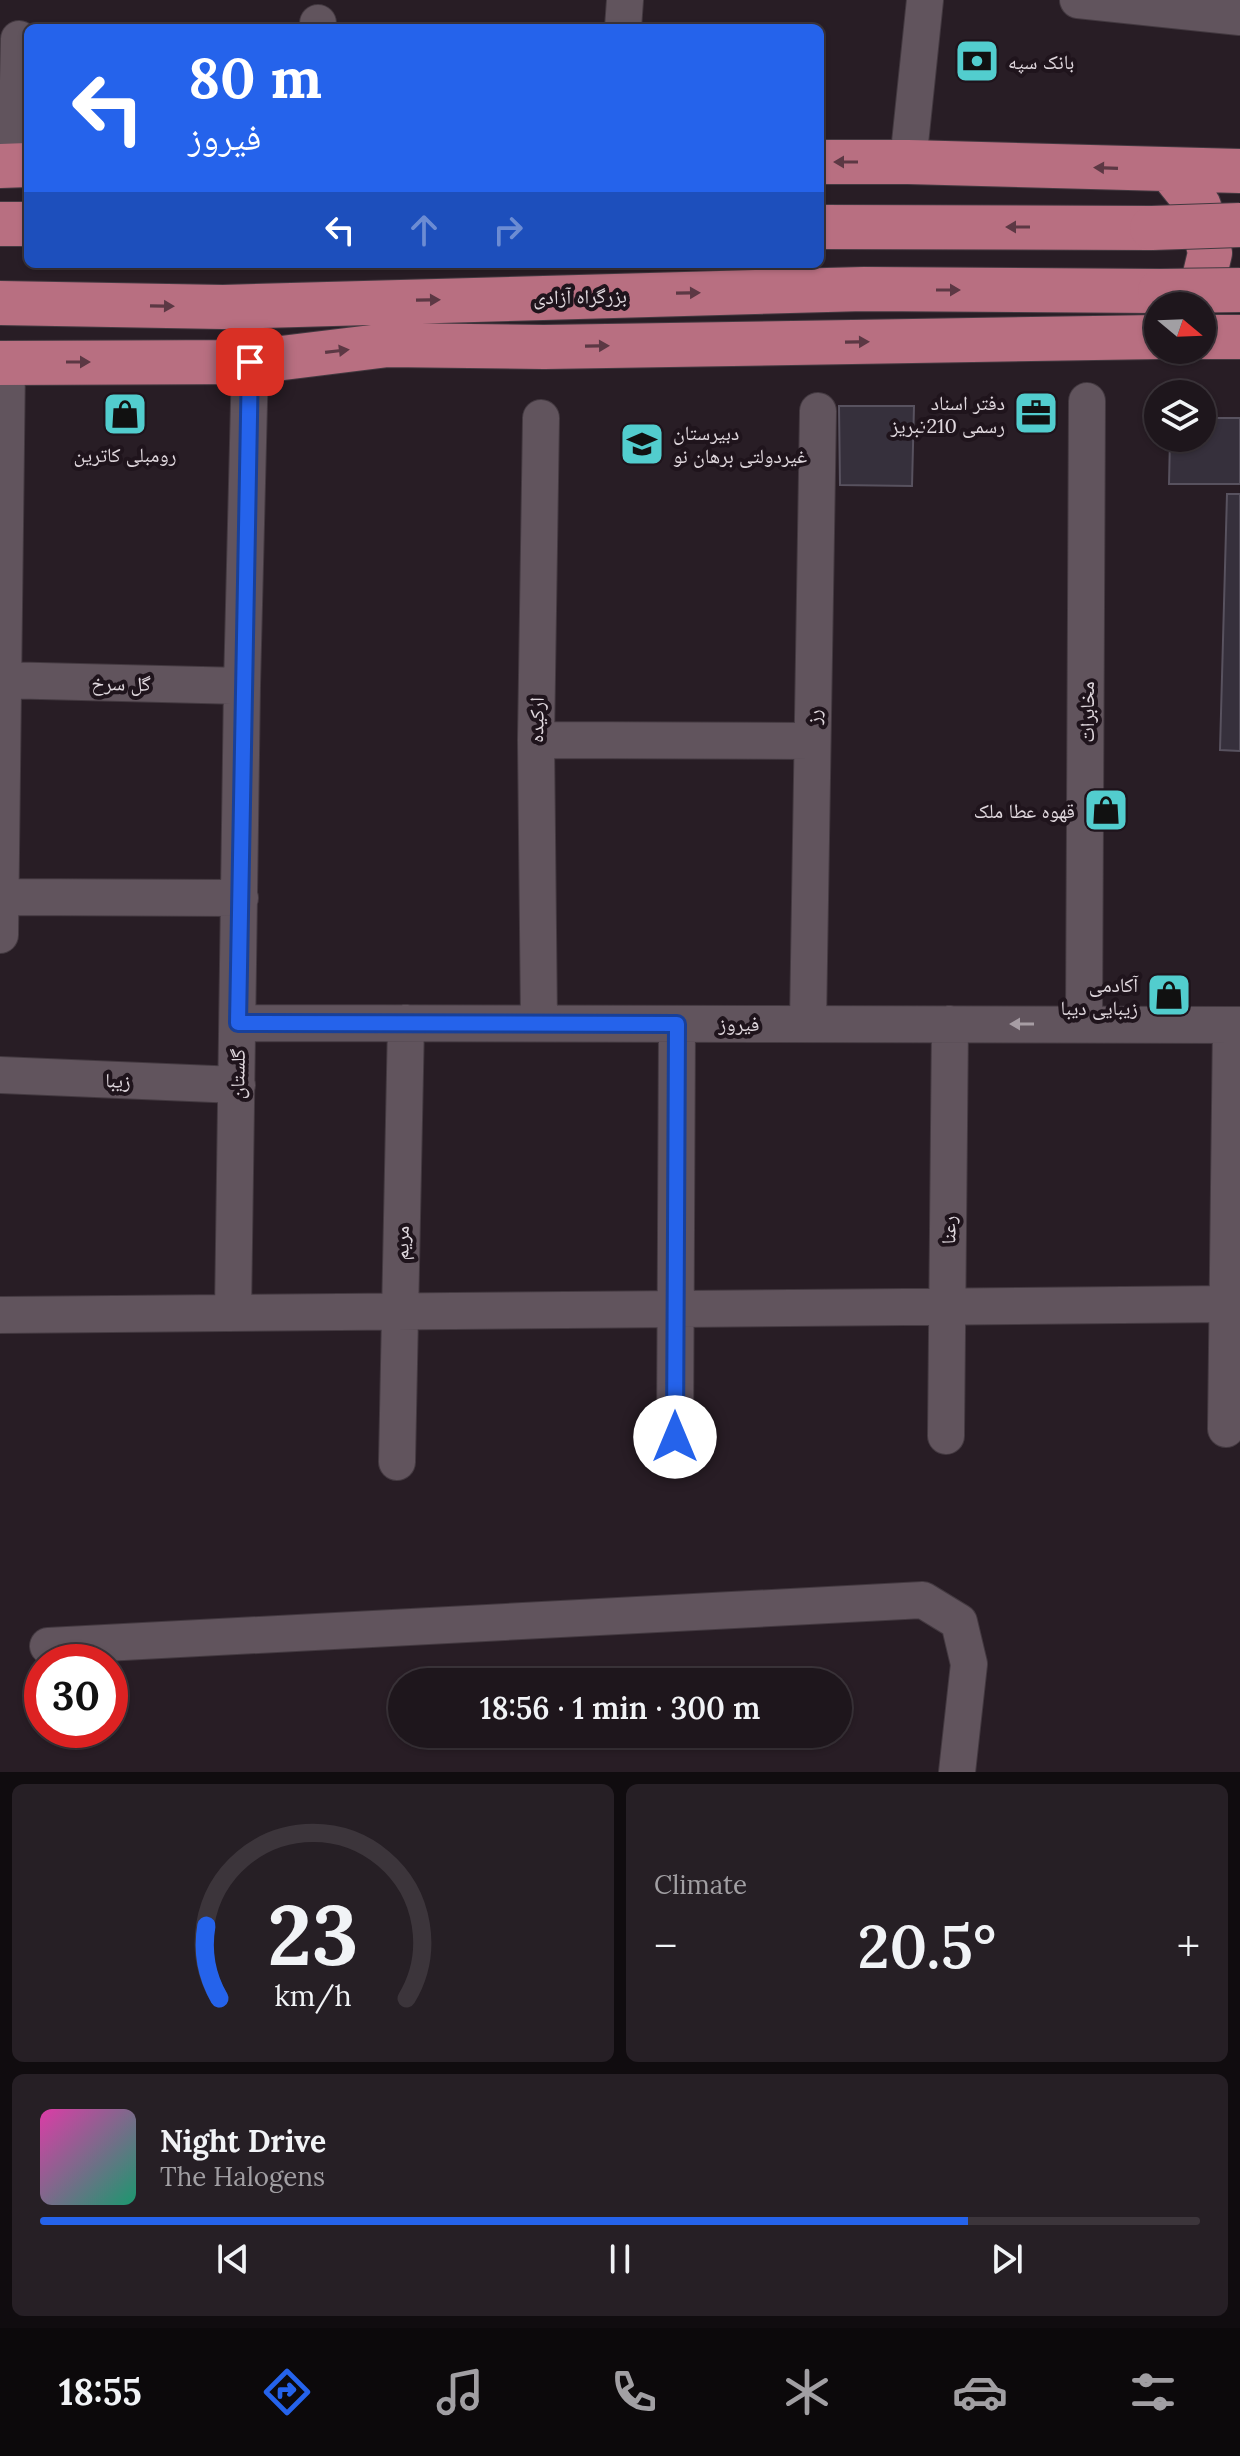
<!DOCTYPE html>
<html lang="en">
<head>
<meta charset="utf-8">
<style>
	:root { --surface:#1e161c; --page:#261f25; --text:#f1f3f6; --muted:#a19fa3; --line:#3c353b; --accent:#2563eb }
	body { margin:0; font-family:Lora,"Noto Naskh Arabic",serif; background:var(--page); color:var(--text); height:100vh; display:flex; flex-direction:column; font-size:30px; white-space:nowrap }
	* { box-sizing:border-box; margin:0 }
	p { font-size:26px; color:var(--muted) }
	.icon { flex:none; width:44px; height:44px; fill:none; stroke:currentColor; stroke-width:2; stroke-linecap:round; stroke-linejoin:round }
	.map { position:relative; height:1772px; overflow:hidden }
	.drawer { display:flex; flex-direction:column; gap:12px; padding:12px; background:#100c0f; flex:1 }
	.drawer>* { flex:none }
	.guide { position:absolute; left:24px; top:24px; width:800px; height:244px; border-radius:12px; box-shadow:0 2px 6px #0004,0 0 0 2px var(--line); background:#2563eb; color:#fff; overflow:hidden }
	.needle { width:52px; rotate:109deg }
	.controls { position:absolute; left:1144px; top:292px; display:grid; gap:16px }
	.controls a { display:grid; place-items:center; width:72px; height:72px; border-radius:50%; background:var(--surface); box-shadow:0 2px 6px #0004,0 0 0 2px var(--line); font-size:40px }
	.speed { position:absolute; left:24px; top:1644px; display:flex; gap:16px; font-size:40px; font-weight:700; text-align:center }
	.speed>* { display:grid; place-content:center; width:104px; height:104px; border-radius:50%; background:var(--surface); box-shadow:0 2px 6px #0004,0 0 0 2px var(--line); line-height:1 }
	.speed .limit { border:12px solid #d22; background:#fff; color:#111 }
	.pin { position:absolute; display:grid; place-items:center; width:68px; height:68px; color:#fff; margin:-34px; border-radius:16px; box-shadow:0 4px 12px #0006 }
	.me { position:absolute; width:88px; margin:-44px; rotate:0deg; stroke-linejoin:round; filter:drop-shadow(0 0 6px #0008) }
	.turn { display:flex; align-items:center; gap:28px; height:168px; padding:0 32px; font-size:36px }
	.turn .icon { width:104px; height:104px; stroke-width:2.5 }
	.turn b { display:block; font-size:56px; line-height:68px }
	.lanes { display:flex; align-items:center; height:76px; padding:0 32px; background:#0003; justify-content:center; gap:40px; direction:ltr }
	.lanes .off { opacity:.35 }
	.big { font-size:60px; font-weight:600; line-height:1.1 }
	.drawer .tile { flex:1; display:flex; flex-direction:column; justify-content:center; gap:12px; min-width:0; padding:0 28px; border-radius:12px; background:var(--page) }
	.drawer .dial { align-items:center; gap:0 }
	.dial svg { height:208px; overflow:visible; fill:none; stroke:var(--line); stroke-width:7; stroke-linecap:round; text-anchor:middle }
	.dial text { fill:var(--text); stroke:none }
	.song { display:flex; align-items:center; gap:24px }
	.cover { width:96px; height:96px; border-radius:12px; background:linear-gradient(135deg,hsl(320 70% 55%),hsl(160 70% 35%)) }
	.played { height:8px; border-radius:4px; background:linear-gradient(90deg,var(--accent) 80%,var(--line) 80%) }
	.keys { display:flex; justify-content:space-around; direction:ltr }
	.heat { display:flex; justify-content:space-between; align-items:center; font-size:44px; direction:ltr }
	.drawer .tiles { flex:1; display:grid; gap:12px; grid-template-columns:1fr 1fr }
	.tile:last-child { grid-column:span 2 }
	.trip { position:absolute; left:388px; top:1668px; width:464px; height:80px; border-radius:40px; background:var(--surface); box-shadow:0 2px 6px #0004,0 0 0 2px var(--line); font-weight:600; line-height:80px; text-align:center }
	.tab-bar { display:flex; height:128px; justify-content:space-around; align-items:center; background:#0c090b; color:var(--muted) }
	.tab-bar .icon { width:56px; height:56px }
	.tab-bar .on { color:var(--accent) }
	.tab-bar b { font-size:36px; color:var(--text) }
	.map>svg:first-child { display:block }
</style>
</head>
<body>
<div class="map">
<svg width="1240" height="1772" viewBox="0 0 1240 1772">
	<rect width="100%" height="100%" fill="#281d25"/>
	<!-- building -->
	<path fill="#36303c" stroke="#58525f" stroke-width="2" d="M839 406H914L912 486 840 485Z
		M1202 418H1240V484H1169L1170 438H1202Z
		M1227 494H1240V751L1220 750Z"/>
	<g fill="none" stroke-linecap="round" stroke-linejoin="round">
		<!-- minor casing -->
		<g stroke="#433940" stroke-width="38">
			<path id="minor" d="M1078 0 1240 17
				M318 28V23
				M623 28 625 0
				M908 162 925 0
				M16 166 19 39
				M0 680 242 686
				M536 740 812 741
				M0 897 240 898
				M0 935 7 363
				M238 1023 1240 1025
				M539 1023 536 740 541 418
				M808 1023 818 411
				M1084 1024 1087 401
				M0 1075 237 1085
				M233 1313 242 686 250 362
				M0 1315 1228 1304
				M1226 1429 1231 1025
				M946 1436 950 1024
				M675 1437 677 1024
				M397 1462 406 1023
				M48 1646 923 1600 959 1622 969 1664 957 1772"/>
		</g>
		<!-- highway casing -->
		<g stroke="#433940" stroke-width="46">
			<path id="highway" d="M820 162H908L1240 171
				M0 166 28 165
				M1170 170 1199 206 1210 253 1200 295 1191 306
				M0 224H28
				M820 227 1152 228
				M0 303 223 307 864 289 1160 291
				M1202 337H1240
				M0 363 250 362 388 345 544 347 1158 337"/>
		</g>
		<!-- minor -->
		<use href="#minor" stroke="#61545d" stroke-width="36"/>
		<!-- highway -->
		<use href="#highway" stroke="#b86f81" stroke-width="44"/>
		<!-- highway-bridge casing -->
		<g stroke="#433940" stroke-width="46" stroke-linecap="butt">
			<path id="highway-bridge" d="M1152 228 1240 225
				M1160 291 1240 290"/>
		</g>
		<!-- highway-bridge -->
		<use href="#highway-bridge" stroke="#b86f81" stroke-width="44"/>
	</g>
	<!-- one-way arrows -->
	<defs><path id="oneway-solid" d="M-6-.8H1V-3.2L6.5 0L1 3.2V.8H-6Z" transform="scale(2)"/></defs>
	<g fill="#5c3844">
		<use href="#oneway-solid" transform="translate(846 162) rotate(180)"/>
		<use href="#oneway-solid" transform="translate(1106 168) rotate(-178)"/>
		<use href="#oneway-solid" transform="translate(1018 227) rotate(-180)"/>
		<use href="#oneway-solid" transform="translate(948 290)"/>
		<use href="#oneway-solid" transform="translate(688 293) rotate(-1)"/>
		<use href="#oneway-solid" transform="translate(428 300) rotate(-1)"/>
		<use href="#oneway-solid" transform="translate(162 306) rotate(1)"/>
		<use href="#oneway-solid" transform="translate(857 342) rotate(-1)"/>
		<use href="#oneway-solid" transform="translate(597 346) rotate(-1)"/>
		<use href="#oneway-solid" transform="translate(337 351) rotate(-7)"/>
		<use href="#oneway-solid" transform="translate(78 362)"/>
	</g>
	<use fill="#a79da4" href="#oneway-solid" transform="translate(1022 1024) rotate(-180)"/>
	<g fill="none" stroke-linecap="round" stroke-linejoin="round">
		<!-- route casing -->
		<g stroke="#184099" stroke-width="20">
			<path id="route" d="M250 362 238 1023 677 1024 675 1437"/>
		</g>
		<!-- route -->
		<use href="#route" stroke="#2563eb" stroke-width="14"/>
	</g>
	<!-- icons -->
	<defs>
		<g id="bank-square" transform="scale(2.3)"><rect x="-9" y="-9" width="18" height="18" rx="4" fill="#52cdce" stroke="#1f141c"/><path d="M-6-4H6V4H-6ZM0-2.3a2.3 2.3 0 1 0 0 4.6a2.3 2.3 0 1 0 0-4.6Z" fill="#111"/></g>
		<g id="office-square" transform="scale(2.3)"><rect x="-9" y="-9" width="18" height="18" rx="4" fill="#52cdce" stroke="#1f141c"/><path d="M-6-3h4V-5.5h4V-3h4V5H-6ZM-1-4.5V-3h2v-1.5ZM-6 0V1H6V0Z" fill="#111"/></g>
		<g id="shop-square" transform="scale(2.3)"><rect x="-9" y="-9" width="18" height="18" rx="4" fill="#52cdce" stroke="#1f141c"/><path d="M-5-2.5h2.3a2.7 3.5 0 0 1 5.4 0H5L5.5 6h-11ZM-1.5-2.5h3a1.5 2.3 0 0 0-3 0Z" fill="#111"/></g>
		<g id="school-square" transform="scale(2.3)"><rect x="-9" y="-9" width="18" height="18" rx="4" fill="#52cdce" stroke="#1f141c"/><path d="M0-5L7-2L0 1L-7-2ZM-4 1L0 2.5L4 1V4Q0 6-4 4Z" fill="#111"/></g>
	</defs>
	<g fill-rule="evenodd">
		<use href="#bank-square" x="977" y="61"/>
		<use href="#office-square" x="1036" y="413"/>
		<use href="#shop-square" x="125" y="414"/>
		<use href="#school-square" x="642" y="444"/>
		<use href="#shop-square" x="1106" y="810"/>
		<use href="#shop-square" x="1169" y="995"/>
	</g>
	<g text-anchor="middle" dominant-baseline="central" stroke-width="8" stroke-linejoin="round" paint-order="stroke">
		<!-- poi labels -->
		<g font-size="20" fill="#e0d8de" stroke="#1f141c" text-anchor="end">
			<text x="1008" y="61" text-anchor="start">بانک سپه</text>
			<text x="1005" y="402">دفتر اسناد<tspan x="1005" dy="23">رسمی 210تبریز</tspan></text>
			<text x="673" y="432" text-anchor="start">دبیرستان<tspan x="673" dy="23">غیردولتی برهان نو</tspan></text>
			<text x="125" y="454" text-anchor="middle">رومبلی کاترین</text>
			<text x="1075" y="810">قهوه عطا ملک</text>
			<text x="1138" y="984">آکادمی<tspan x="1138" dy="23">زیبایی دیبا</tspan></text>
		</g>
		<!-- street labels -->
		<g font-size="20" fill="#e0d8de" stroke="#1f141c">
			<text transform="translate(580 296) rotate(-1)">بزرگراه آزادی</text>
			<text transform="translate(121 683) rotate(1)">گل سرخ</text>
			<text transform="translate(1086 712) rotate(-90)">مخابرات</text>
			<text transform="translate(813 717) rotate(-89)">رز</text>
			<text transform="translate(536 720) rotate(-89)">ارکیده</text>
			<text x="739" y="1023">فیروز</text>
			<text transform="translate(237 1074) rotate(-89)">گلستان</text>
			<text transform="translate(118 1080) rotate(2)">زیبا</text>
			<text transform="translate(948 1230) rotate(-89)">رعنا</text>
			<text transform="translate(401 1243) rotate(-89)">مریم</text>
		</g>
	</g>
</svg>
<div class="controls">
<a><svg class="needle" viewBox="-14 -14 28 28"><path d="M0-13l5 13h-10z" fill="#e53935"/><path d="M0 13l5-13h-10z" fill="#a19fa3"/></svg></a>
<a><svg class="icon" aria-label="layers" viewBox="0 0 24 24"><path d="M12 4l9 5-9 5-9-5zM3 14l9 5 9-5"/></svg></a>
</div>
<div class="speed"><div class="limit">30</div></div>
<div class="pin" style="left:250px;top:362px;background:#d93025"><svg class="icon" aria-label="arrive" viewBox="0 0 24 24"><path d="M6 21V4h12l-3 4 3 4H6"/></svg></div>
<svg class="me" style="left:675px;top:1437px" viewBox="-20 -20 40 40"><circle r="19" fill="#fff"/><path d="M0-13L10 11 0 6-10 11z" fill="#2563eb"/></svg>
<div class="trip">18:56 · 1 min · 300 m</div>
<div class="guide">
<div class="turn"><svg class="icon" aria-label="left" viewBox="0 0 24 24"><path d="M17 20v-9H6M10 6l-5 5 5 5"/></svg><div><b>80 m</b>فیروز</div></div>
<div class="lanes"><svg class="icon" aria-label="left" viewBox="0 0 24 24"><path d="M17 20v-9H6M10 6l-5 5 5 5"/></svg><svg class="icon off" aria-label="ahead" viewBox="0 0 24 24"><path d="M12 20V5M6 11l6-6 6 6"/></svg><svg class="icon off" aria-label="right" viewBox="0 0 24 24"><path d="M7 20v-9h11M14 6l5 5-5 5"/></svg></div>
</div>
</div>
<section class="drawer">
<div class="tiles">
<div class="tile dial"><svg viewBox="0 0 100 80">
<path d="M14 69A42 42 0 1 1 86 69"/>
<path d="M14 69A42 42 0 0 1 9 41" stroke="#2563eb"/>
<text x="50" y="56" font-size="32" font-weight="700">23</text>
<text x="50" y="72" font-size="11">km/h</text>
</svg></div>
<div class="tile"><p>Climate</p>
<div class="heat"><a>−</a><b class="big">20.5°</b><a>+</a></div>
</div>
<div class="tile">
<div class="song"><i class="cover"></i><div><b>Night Drive</b><p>The Halogens</p></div></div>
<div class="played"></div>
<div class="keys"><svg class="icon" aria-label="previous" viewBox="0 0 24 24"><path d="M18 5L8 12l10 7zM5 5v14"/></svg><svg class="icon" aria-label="pause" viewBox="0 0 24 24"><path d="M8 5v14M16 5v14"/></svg><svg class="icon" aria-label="next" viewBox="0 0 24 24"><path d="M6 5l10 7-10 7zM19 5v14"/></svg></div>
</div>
</div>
</section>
<nav class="tab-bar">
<b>18:55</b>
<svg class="icon on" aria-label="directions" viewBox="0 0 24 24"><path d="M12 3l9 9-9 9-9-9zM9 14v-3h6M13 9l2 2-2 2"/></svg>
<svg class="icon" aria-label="music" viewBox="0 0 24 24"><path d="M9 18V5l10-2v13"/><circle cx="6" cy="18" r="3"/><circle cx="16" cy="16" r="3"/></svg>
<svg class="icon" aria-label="phone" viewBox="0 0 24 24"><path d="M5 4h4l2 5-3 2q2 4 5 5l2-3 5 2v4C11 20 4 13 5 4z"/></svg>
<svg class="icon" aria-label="climate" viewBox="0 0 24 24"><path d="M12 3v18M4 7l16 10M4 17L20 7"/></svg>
<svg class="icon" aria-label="car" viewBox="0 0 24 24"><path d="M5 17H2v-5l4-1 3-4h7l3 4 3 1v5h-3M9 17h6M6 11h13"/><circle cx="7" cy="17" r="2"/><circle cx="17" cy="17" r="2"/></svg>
<svg class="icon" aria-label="filters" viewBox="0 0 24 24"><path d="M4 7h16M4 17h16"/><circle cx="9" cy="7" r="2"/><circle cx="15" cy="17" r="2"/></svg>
</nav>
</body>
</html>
